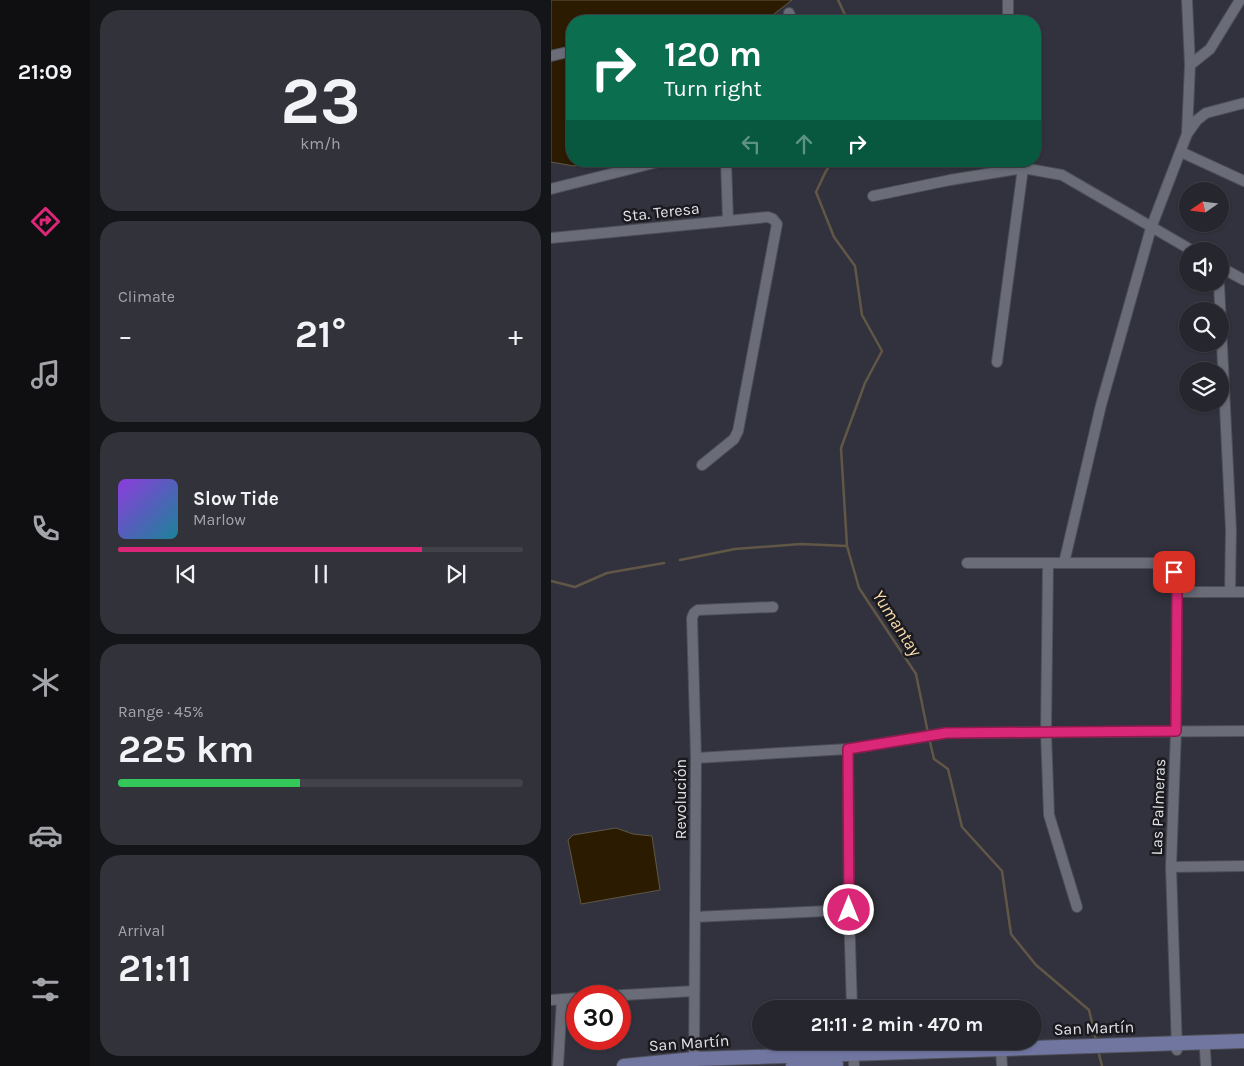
<!DOCTYPE html>
<html lang="en">
<head>
<meta charset="utf-8">
<style>
	:root { --surface:#25262e; --page:#31323a; --text:#f1f3f6; --muted:#a3a5aa; --line:#42434a; --accent:#db2777 }
	body { margin:0; font-family:Karla,sans-serif; background:var(--page); color:var(--text); height:100vh; display:flex; flex-direction:column; font-size:19px; white-space:nowrap }
	* { box-sizing:border-box; margin:0 }
	p { font-size:16px; color:var(--muted) }
	.icon { flex:none; width:28px; height:28px; fill:none; stroke:currentColor; stroke-width:2; stroke-linecap:round; stroke-linejoin:round }
	.map { position:relative; flex:1; overflow:hidden }
	.side { display:flex; flex-direction:column; gap:10px; padding:10px; background:#141519; width:461px }
	.side>* { flex:none }
	.guide { position:absolute; left:15px; top:15px; width:475px; height:152px; border-radius:20px; box-shadow:0 1px 4px #0004,0 0 0 1px var(--line); background:#0b6e4f; color:#fff; overflow:hidden }
	.needle { width:32px; rotate:256deg }
	.fabs { position:absolute; left:628px; top:182px; display:grid; gap:10px }
	.fabs a { display:grid; place-items:center; width:50px; height:50px; border-radius:50%; background:var(--surface); box-shadow:0 1px 4px #0004,0 0 0 1px var(--line); font-size:25px }
	.speed { position:absolute; left:15px; top:985px; display:flex; gap:10px; font-size:25px; font-weight:700; text-align:center }
	.speed>* { display:grid; place-content:center; width:65px; height:65px; border-radius:50%; background:var(--surface); box-shadow:0 1px 4px #0004,0 0 0 1px var(--line); line-height:1 }
	.speed .limit { border:8px solid #d22; background:#fff; color:#111 }
	.pin { position:absolute; display:grid; place-items:center; width:42px; height:42px; color:#fff; margin:-21px; border-radius:10px; box-shadow:0 2px 8px #0006 }
	.me { position:absolute; width:55px; margin:-28px; rotate:0deg; stroke-linejoin:round; filter:drop-shadow(0 0 4px #0008) }
	.turn { display:flex; align-items:center; gap:18px; height:105px; padding:0 15px; font-size:22px }
	.turn .icon { width:65px; height:65px; stroke-width:2.5 }
	.turn b { display:block; font-size:35px; line-height:42px }
	.lanes { display:flex; align-items:center; height:48px; padding:0 15px; background:#0003; justify-content:center; gap:25px; direction:ltr }
	.lanes .off { opacity:.35 }
	.big { font-size:38px; font-weight:700; line-height:1.1 }
	.side .widget { flex:1; display:flex; flex-direction:column; justify-content:center; gap:8px; min-width:0; padding:0 18px; border-radius:20px; background:var(--page) }
	.side .dial { align-items:center; gap:0 }
	.dial b { font-size:65px; line-height:1 }
	.song { display:flex; align-items:center; gap:15px }
	.cover { width:60px; height:60px; border-radius:8px; background:linear-gradient(135deg,hsl(270 70% 55%),hsl(190 70% 35%)) }
	.played { height:5px; border-radius:2px; background:linear-gradient(90deg,var(--accent) 75%,var(--line) 75%) }
	.keys { display:flex; justify-content:space-around; direction:ltr }
	.heat { display:flex; justify-content:space-between; align-items:center; font-size:28px; direction:ltr }
	.charge { height:8px; border-radius:4px; background:linear-gradient(90deg,#34c759 45%,var(--line) 0) }
	.trip { position:absolute; left:201px; top:1000px; width:290px; height:50px; border-radius:25px; background:var(--surface); box-shadow:0 1px 4px #0004,0 0 0 1px var(--line); font-weight:700; line-height:50px; text-align:center }
	main { display:flex; flex:1; min-height:0 }
	.menu { display:flex; flex-direction:column; width:90px; justify-content:space-around; align-items:center; background:#0f0f12; color:var(--muted) }
	.menu .icon { width:35px; height:35px }
	.menu .selected { color:var(--accent) }
	.menu b { font-size:22px; color:var(--text) }
	.map>svg:first-child { display:block }
</style>
</head>
<body>
<main>
<nav class="menu">
<b>21:09</b>
<svg class="icon selected" aria-label="directions" viewBox="0 0 24 24"><path d="M12 3l9 9-9 9-9-9zM9 14v-3h6M13 9l2 2-2 2"/></svg>
<svg class="icon" aria-label="music" viewBox="0 0 24 24"><path d="M9 18V5l10-2v13"/><circle cx="6" cy="18" r="3"/><circle cx="16" cy="16" r="3"/></svg>
<svg class="icon" aria-label="phone" viewBox="0 0 24 24"><path d="M5 4h4l2 5-3 2q2 4 5 5l2-3 5 2v4C11 20 4 13 5 4z"/></svg>
<svg class="icon" aria-label="climate" viewBox="0 0 24 24"><path d="M12 3v18M4 7l16 10M4 17L20 7"/></svg>
<svg class="icon" aria-label="car" viewBox="0 0 24 24"><path d="M5 17H2v-5l4-1 3-4h7l3 4 3 1v5h-3M9 17h6M6 11h13"/><circle cx="7" cy="17" r="2"/><circle cx="17" cy="17" r="2"/></svg>
<svg class="icon" aria-label="filters" viewBox="0 0 24 24"><path d="M4 7h16M4 17h16"/><circle cx="9" cy="7" r="2"/><circle cx="15" cy="17" r="2"/></svg>
</nav>
<section class="side">
<div class="widget dial"><b>23</b><p>km/h</p></div>
<div class="widget"><p>Climate</p>
<div class="heat"><a>−</a><b class="big">21°</b><a>+</a></div>
</div>
<div class="widget">
<div class="song"><i class="cover"></i><div><b>Slow Tide</b><p>Marlow</p></div></div>
<div class="played"></div>
<div class="keys"><svg class="icon" aria-label="previous" viewBox="0 0 24 24"><path d="M18 5L8 12l10 7zM5 5v14"/></svg><svg class="icon" aria-label="pause" viewBox="0 0 24 24"><path d="M8 5v14M16 5v14"/></svg><svg class="icon" aria-label="next" viewBox="0 0 24 24"><path d="M6 5l10 7-10 7zM19 5v14"/></svg></div>
</div>
<div class="widget"><p>Range · 45%</p><b class="big">225 km</b><div class="charge"></div></div>
<div class="widget"><p>Arrival</p><b class="big">21:11</b></div>
</section>
<div class="map">
<svg width="693" height="1066" viewBox="0 0 693 1066">
	<rect width="100%" height="100%" fill="#31323d"/>
	<!-- water -->
	<path fill="#2b1b00" stroke="#625746" d="M0 0H241L214 21H21V161H38L23 166 0 162Z
		M65 828 82 834 101 836 109 890 30 904 17 840 22 835Z"/>
	<g fill="none" stroke-linecap="round" stroke-linejoin="round">
		<!-- stream -->
		<path stroke="#625746" stroke-width="2.5" d="M287 0 297 21
			M282 161 275 171 265 192 283 237 304 266 311 315 331 351 314 383 290 448 296 546 308 588 365 674 377 733
			M129 560 184 549 250 544 296 546
			M0 581 24 587 56 573 113 563
			M378 738 383 759 397 769 411 827 451 871 460 934 485 965 538 1010 545 1040
			M547 1050 551 1066"/>
		<!-- minor casing -->
		<g stroke="#4d4e56" stroke-width="12">
			<path id="minor" d="M457 0V21
				M636 0 639 65 636 133
				M238 13 241 21
				M0 56 21 51
				M639 65 659 49 689 0
				M630 152 693 181
				M175 161 177 221
				M0 189 111 161
				M322 196 399 180 472 168 511 175 642 251
				M0 238 217 217 222 219 226 224 187 431 183 439 151 465
				M669 267 693 280
				M668 284 680 530 679 592
				M446 362 472 168 467 161
				M416 563H613C625 569 624 579 626 592L625 731 620 867 626 1050
				M513 563 550 405 600 228 636 134 646 120 655 113 693 103
				M497 564 495 732 498 815 526 907
				M626 592H693
				M297 749 298 910 301 1009
				M145 758 297 749 395 733 693 731
				M620 867 693 866
				M144 917 298 910
				M55 996 143 991
				M0 1000 26 998
				M302 1041 303 1066
				M450 1050 451 1066
				M654 1050 655 1066
				M7 1066 11 999
				M143 1066 145 758 141 618 143 613 147 610 222 607"/>
		</g>
		<!-- major casing -->
		<g stroke="#4d4e56" stroke-width="16">
			<path id="major" d="M73 1066 143 1059 693 1041
				M242 1066 285 1064"/>
		</g>
		<!-- minor -->
		<use href="#minor" stroke="#6a6c78" stroke-width="10"/>
		<!-- major -->
		<use href="#major" stroke="#7076a0" stroke-width="14"/>
	</g>
	<g fill="none" stroke-linecap="round" stroke-linejoin="round">
		<!-- route casing -->
		<g stroke="#8e194d" stroke-width="12">
			<path id="route" d="M298 910 297 749 395 733 625 731 626 592 623 572"/>
		</g>
		<!-- route -->
		<use href="#route" stroke="#db2777" stroke-width="9"/>
	</g>
	<g text-anchor="middle" dominant-baseline="central" stroke-width="5" stroke-linejoin="round" paint-order="stroke">
		<!-- street labels -->
		<g font-size="16" fill="#e1e2e9" stroke="#1a1a1f">
			<text transform="translate(110 212) rotate(-6)">Sta. Teresa</text>
			<text transform="translate(129 799) rotate(-90)">Revolución</text>
			<text transform="translate(607 807) rotate(-88)">Las Palmeras</text>
			<text transform="translate(543 1028) rotate(-2)">San Martín</text>
			<text transform="translate(138 1043) rotate(-4)">San Martín</text>
		</g>
		<!-- water labels -->
		<g font-size="18" font-style="italic" fill="#fadcad" stroke="#1a1a1f">
			<text transform="translate(346 623) rotate(57)">Yumantay</text>
		</g>
	</g>
</svg>
<div class="fabs">
<a><svg class="needle" viewBox="-14 -14 28 28"><path d="M0-13l5 13h-10z" fill="#e53935"/><path d="M0 13l5-13h-10z" fill="#a3a5aa"/></svg></a>
<a><svg class="icon" aria-label="sound" viewBox="0 0 24 24"><path d="M4 9h4l5-4v14l-5-4H4zM17 9q2 3 0 6"/></svg></a>
<a><svg class="icon" aria-label="search" viewBox="0 0 24 24"><circle cx="10" cy="10" r="6"/><path d="M15 15l6 6"/></svg></a>
<a><svg class="icon" aria-label="layers" viewBox="0 0 24 24"><path d="M12 4l9 5-9 5-9-5zM3 14l9 5 9-5"/></svg></a>
</div>
<div class="speed"><div class="limit">30</div></div>
<div class="pin" style="left:623px;top:572px;background:#d93025"><svg class="icon" aria-label="arrive" viewBox="0 0 24 24"><path d="M6 21V4h12l-3 4 3 4H6"/></svg></div>
<svg class="me" style="left:298px;top:910px" viewBox="-20 -20 40 40"><circle r="17" fill="#db2777" stroke="#fff" stroke-width="3"/><path d="M0-11L8 9 0 5-8 9z" fill="#fff"/></svg>
<div class="trip">21:11 · 2 min · 470 m</div>
<div class="guide">
<div class="turn"><svg class="icon" aria-label="right" viewBox="0 0 24 24"><path d="M7 20v-9h11M14 6l5 5-5 5"/></svg><div><b>120 m</b>Turn right</div></div>
<div class="lanes"><svg class="icon off" aria-label="left" viewBox="0 0 24 24"><path d="M17 20v-9H6M10 6l-5 5 5 5"/></svg><svg class="icon off" aria-label="ahead" viewBox="0 0 24 24"><path d="M12 20V5M6 11l6-6 6 6"/></svg><svg class="icon" aria-label="right" viewBox="0 0 24 24"><path d="M7 20v-9h11M14 6l5 5-5 5"/></svg></div>
</div>
</div>
</main>
</body>
</html>
